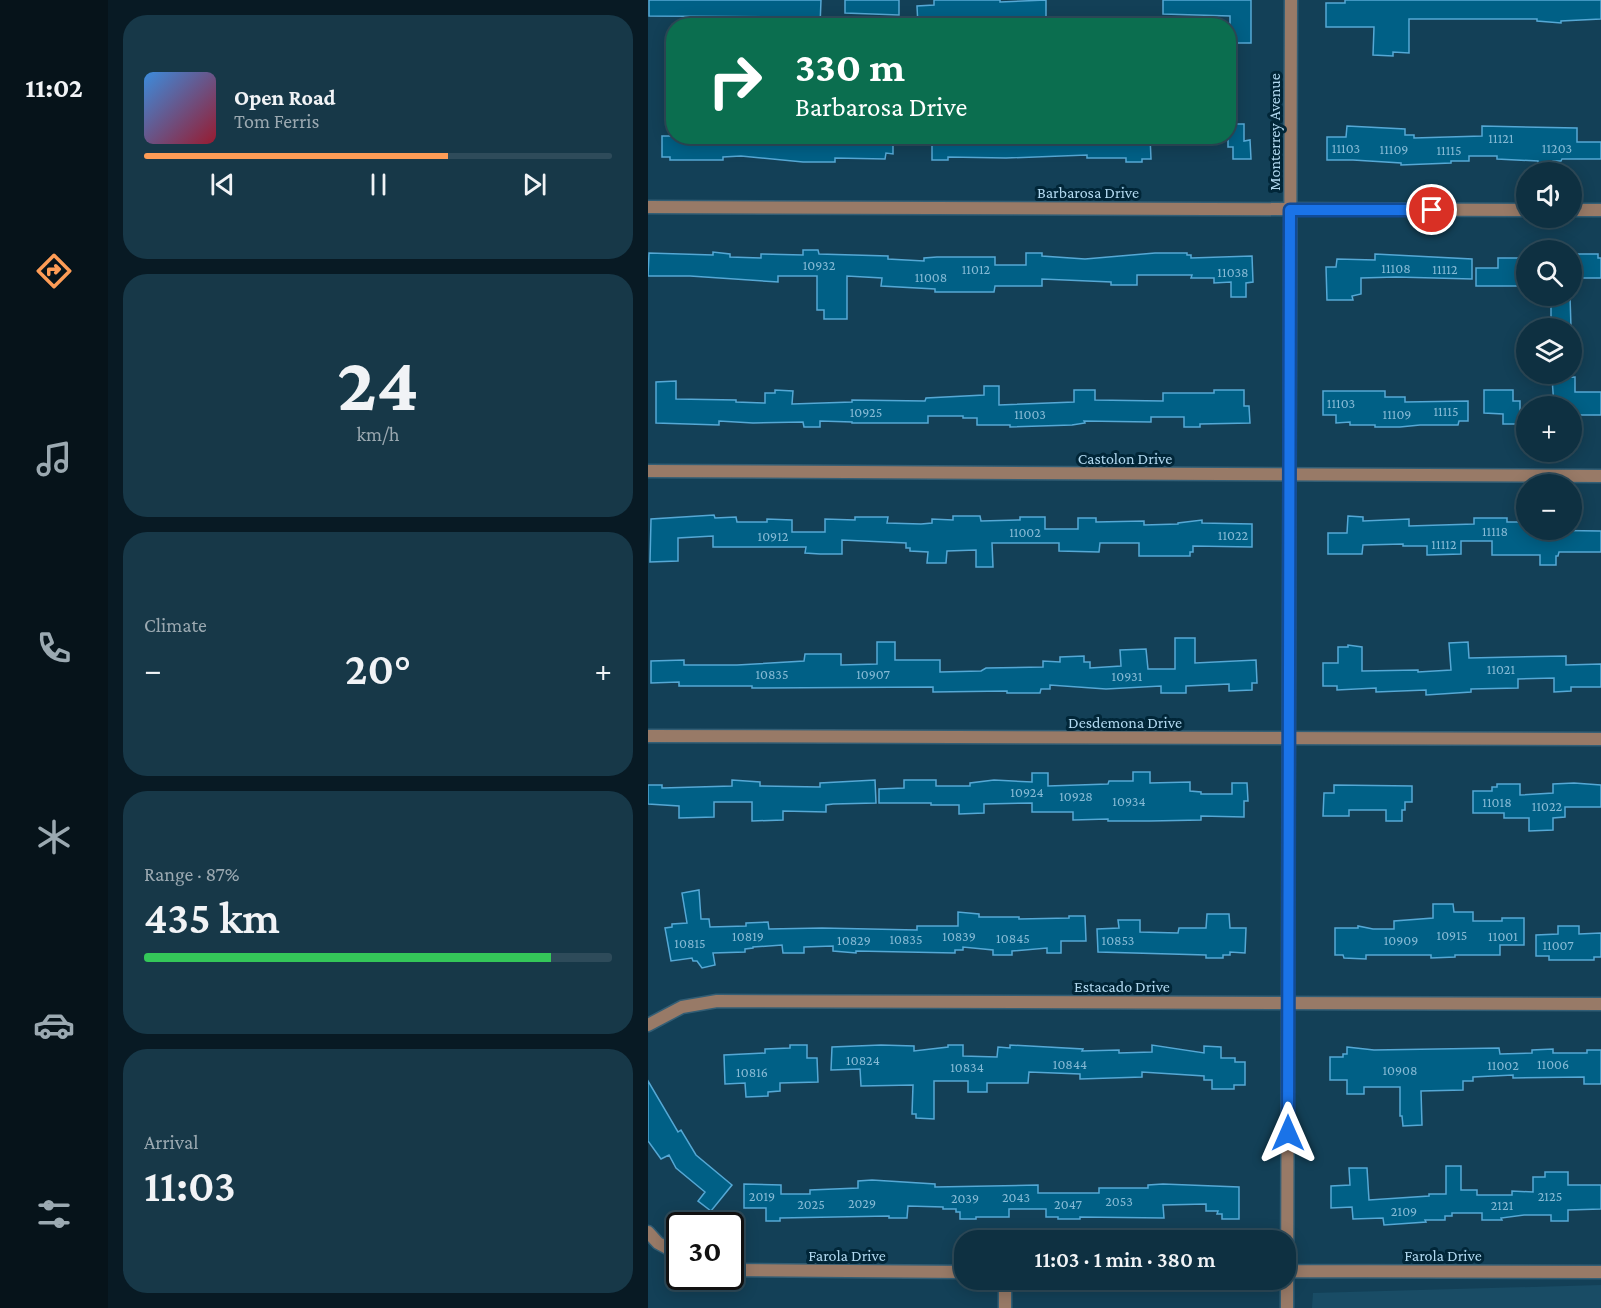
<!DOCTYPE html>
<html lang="en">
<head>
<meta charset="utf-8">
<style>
	:root { --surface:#0e3041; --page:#173848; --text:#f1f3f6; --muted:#9ba9b1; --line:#2e4b5a; --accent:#fd9c56 }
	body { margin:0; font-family:"Crimson Pro",serif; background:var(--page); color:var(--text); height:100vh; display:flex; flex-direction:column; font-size:22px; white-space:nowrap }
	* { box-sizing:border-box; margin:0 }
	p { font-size:20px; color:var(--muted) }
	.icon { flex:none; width:33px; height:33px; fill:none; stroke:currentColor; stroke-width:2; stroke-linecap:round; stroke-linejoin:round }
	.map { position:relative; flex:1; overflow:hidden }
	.drawer { display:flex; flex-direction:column; gap:15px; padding:15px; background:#081a24; width:540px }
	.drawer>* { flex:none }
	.top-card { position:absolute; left:18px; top:18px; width:570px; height:126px; border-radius:24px; box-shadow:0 3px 15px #0003,0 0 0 2px var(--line); background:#0b6e4f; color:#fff; overflow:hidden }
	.controls { position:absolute; left:868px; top:162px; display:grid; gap:12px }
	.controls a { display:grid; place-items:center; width:66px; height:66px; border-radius:50%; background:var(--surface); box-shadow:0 3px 15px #0003,0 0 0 2px var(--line); font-size:30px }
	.speed { position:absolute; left:18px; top:1212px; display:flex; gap:12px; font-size:30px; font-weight:700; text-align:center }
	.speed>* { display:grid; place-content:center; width:78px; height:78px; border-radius:50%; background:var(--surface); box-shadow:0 3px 15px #0003,0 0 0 2px var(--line); line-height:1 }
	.speed .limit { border:3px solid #111; border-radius:9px; background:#fff; color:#111 }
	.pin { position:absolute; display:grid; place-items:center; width:51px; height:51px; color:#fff; margin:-26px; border:3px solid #fff; border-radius:50%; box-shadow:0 2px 6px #0007 }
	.me { position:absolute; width:66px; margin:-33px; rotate:0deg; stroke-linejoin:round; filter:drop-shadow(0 0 4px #0008) }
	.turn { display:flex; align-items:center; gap:21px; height:126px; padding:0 30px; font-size:27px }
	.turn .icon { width:78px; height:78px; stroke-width:2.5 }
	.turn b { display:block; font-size:42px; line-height:51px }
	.big { font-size:45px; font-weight:600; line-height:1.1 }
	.drawer .tile { flex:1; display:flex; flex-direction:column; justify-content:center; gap:9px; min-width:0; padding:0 21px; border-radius:24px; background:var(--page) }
	.drawer .dial { align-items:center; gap:0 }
	.dial b { font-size:78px; line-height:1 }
	.song { display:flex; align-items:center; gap:18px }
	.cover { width:72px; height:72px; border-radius:9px; background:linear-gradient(135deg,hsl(210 70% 55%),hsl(350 70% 35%)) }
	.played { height:6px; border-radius:3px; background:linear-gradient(90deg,var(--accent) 65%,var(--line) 65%) }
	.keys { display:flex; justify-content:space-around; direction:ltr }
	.heat { display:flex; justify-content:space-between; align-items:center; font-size:33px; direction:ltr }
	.charge { height:9px; border-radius:4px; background:linear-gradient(90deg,#34c759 87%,var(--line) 0) }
	.trip { position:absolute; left:306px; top:1230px; width:342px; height:60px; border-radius:24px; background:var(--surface); box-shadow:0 3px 15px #0003,0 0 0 2px var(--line); font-weight:600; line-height:60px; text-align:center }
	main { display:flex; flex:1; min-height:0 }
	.menu { display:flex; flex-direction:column; width:108px; justify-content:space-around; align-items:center; background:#06131a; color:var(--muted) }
	.menu .icon { width:42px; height:42px }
	.menu .current { color:var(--accent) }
	.menu b { font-size:27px; color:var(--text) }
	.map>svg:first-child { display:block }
</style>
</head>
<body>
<main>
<nav class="menu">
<b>11:02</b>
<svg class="icon current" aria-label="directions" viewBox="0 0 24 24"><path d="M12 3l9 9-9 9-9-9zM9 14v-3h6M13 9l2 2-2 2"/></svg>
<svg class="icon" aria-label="music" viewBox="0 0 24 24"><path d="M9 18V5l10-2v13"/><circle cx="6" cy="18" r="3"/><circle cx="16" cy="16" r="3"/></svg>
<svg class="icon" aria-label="phone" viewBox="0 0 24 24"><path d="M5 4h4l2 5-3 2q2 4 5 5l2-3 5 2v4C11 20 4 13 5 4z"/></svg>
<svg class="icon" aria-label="climate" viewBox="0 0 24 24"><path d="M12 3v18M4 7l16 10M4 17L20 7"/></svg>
<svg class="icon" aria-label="car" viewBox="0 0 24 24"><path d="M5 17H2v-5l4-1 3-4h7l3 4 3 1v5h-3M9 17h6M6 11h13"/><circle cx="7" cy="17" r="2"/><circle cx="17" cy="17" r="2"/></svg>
<svg class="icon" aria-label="filters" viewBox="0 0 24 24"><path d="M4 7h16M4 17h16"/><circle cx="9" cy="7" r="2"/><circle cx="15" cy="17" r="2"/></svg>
</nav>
<section class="drawer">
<div class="tile">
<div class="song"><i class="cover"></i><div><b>Open Road</b><p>Tom Ferris</p></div></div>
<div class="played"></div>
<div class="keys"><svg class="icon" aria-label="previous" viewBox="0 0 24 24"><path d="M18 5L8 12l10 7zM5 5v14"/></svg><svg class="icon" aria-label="pause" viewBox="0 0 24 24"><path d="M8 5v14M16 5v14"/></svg><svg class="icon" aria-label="next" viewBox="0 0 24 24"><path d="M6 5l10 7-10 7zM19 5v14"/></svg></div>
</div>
<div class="tile dial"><b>24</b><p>km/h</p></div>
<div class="tile"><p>Climate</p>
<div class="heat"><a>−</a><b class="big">20°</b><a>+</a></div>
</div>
<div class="tile"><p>Range · 87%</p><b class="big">435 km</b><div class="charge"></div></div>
<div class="tile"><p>Arrival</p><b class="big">11:03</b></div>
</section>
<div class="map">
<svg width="953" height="1308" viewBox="0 0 953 1308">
	<rect width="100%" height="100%" fill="#134057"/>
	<!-- built -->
	<path fill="#194c65" d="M953 1285V1308H664L665 1293Z"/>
	<!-- building -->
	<path fill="#006086" stroke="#55a8d5" stroke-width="1.5" d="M1 0H173L172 26H155V17L1 16Z
		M197 0H251V15L197 13Z
		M286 0H352V2L398 0V25L270 26 269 6 286 5Z
		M515 0H603V43H582V16L515 14Z
		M697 0H953V19L913 21V23L889 21V19H761V53L745 52V56L725 55 726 27H678V3H697Z
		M580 124H596V141L602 140 603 159H585V147H580Z
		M699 126 757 129V135H766V138L834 136V126L929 128V142H953V159H914L913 161H905V164H890V161L849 159V156H821V161H803V163L753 165V163L705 160H679V137H698Z
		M14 136H245V154L238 153 237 159 187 158V162H155L93 156 75 157V160H22V157H14Z
		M284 136H502L503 159H494V162H478V158H439V155L358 158 300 157V160H284Z
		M155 250H170L171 254 240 256V259L276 261V258L289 257H347V265H378V253H394V256L437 259 507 253H539V255H543V258L604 256 605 282 598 283V297H583V282L566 283V278H543L544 275H489V285H463V282L394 279V286H347L346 292H287V289L233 286 234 278 199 276V319H176V310H169V276H130V282L42 276H0L1 253 65 255V252L82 254V257L113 258V254L155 255Z
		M727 254 824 259V279L748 277 713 278V294L704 296 705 300H679L678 267H688L689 259 727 260Z
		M928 254H950V258H953V278H928Z
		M850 258H871V286H828V268H850Z
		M903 296H922L923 328H903Z
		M927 377V392H953V415H924V406H906L904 378Z
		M28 381V399L88 400V402L117 403V393H127V390L145 391 144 404 204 402V400L277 401 278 398 336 395V386H351V405L426 402V390H447V400L515 401V393H566V390H596V406H601L602 423 552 424V427H536V417H503V422L436 421 437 423 424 425 362 427V425H329V418H315V416H280V423H204V422L172 421V427H156L155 422 105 423 71 421V425L8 423V382Z
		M836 390H865V401H872V424H855V414L836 413Z
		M675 391H737V397H757V402L820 401V421H811L810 425H772L752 427H727V425H702V422L688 423V415H675Z
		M66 515 67 518 88 517 89 522H119V519L144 520V532H177V519L207 520V517H240L239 523 273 524 284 523V519L305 520V516H332L333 521 372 520V517H397V529H430V518H448V522L496 521V525L530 524V523L554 520V523L604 524V547L545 546V552H542V556H491V543H452L451 552 411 551V543H344L345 567H328V550L299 551 298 563H279L280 552 262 551V548H258V543L194 540V554H172L157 553 158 547H65V536L30 538V561L2 562 3 519Z
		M700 516 715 517V521L761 519V526L826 524V518H859V522H879V530L953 531V552H911L910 556H908V565H892V555H844V541H813V554L779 555V546H755V544L715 545 714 554H680V533H699Z
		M527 638H547V663L608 660 609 683H604V690L581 691V684L538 686V693H513V686L458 689 402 685V689H393L392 693H359V691L285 692V687L104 688V686H31V682L3 683V661L36 660V665H89L156 661 157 654H193V665L229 664V642H247V660H292V672L333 671 338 668 395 667V661L412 662V657L436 656V662H442V668L473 666 472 650 498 649 500 669H527Z
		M820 642 821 658 918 656V665L953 664V687H923V691L906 692V678L870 679V688L823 689V692L778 695V690L728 692V688L689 690V686H675V663H690V647H700V645L714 647V671L770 670V672L803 670 801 643Z
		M485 772H502V783L542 782V791L553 792V794H584V783H599L600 801H596V817L553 816V820L502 821H460V819L425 820V812H384V803L336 804V813L311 814V805H283V803H231V789L256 788V780H288V786H322V783L346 780 384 782V773H400V786L460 784 461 781H485Z
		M84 780 112 782V786L172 787V783L227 780 228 803 185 804 178 805V812L135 811V820L104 821V802H66V817L31 818V806L0 804V785H14V788L84 786Z
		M926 783 953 785V807H917V817L905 818V830L881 831V818H856V813H825V791H844V787H849V784H872V795L905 793V784Z
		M686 785 764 786V802H757V810H754V821H738V810H701V816H675L676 793H686Z
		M51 890 53 919H61L62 927 98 926V923L120 922 121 929 174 928 269 930V926H310V912L331 914V917H371V919L421 918V916H437L438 941H413V953H399V948L364 951V955H345V950L315 947V950H307V953L208 951V953L185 951V946L156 947V953H135L134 945 105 947V948L97 949V952L65 953 67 965 54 968 49 961H45L44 958 23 961 17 928 24 927V924L39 923 34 893Z
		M785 904H805L806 912H825V921H854V918H876V945H852V955H807V957L783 958V955H718V959L696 958 695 955H687V928H710V926L725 929H746V921L785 918Z
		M559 914H581L582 928H598L597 953 582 952V955H575V958H558V955L450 952 449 929 471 928 470 920H492V932L530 933 531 928H558Z
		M910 926H931V934L953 933V957H946V960H901V956H888V935L910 934Z
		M142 1045H159V1058H169L170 1082 132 1083V1091L120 1092V1096L98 1097 97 1083 77 1084 76 1055 117 1053V1049L142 1048Z
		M233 1045 266 1046V1051L300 1047V1045H315V1056L349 1057 350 1047 362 1048V1045L435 1049 434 1051 471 1050V1053L504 1052V1045L556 1053V1046L573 1047V1058H587V1062H597V1085H586V1089H564V1080H556V1076L494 1072V1077L432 1079V1074L381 1072 380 1083H339V1092H320V1081H286V1119L268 1118V1114H264L265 1085 213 1086 212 1069 183 1070 184 1047Z
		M699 1047 726 1050 851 1048 852 1054 884 1053V1050L905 1049V1053H939V1050H953V1084H936V1077L865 1078V1075L825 1077V1081H815V1090L773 1091 774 1125 755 1126 754 1116H752V1087H716V1094H699V1080H682V1057H695V1054H699Z
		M0 1081 30 1132 33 1130 48 1155 84 1185 63 1211 50 1201 57 1192 28 1168 21 1155 13 1159 0 1141Z
		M798 1166H813V1190H829V1195H864V1191L885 1192V1177H897V1172H920V1185H953V1209L920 1210V1221H903V1215H876L853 1218 854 1220H834V1213H804V1216H797V1220H777L778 1222 736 1225 735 1218 705 1219 704 1207 683 1208V1186L702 1185 701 1168H719L721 1200 781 1196V1194H798Z
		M224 1180 287 1184V1187L390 1185V1193H451V1188H500V1185L515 1184 591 1187V1219H574V1214H569L570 1211H558V1204L515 1205 516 1218 432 1217V1219H410V1217H398V1209H361V1217H328V1219H312V1212H308V1209H295V1207L260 1206 259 1218H241V1216L132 1218V1221H118V1208H96V1184L133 1185V1194H162V1190L210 1188V1181Z"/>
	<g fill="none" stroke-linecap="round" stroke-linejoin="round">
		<!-- street casing -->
		<g stroke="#335e75" stroke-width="15">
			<path id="street" d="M0 207 879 210
				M924 210H953
				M0 471 953 476
				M0 736 953 739
				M0 1025 34 1007 69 1001 953 1004
				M0 1232 10 1243 32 1255
				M82 1270 316 1272
				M638 1271 953 1272
				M357 1308V1280
				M639 1308 643 0"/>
		</g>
		<!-- street -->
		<use href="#street" stroke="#987a67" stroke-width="12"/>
	</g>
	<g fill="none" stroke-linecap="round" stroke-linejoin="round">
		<!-- route casing -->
		<g stroke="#114b97" stroke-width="15">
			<path id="route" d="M640 1133 642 210H784"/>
		</g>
		<!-- route -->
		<use href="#route" stroke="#1a73e8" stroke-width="10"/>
	</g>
	<g text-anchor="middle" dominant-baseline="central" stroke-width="6" stroke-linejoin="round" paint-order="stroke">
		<!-- number labels -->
		<g font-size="14" fill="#85bad5">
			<text x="853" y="138">11121</text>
			<text x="698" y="148">11103</text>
			<text x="909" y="148">11203</text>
			<text x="746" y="149">11109</text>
			<text x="801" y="150">11115</text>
			<text x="171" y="265">10932</text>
			<text x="748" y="268">11108</text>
			<text x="328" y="269">11012</text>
			<text x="797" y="269">11112</text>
			<text x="585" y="272">11038</text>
			<text x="283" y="277">11008</text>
			<text x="693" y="403">11103</text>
			<text x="798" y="411">11115</text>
			<text x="218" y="412">10925</text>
			<text x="382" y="414">11003</text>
			<text x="749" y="414">11109</text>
			<text x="847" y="531">11118</text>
			<text x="377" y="532">11002</text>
			<text x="585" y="535">11022</text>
			<text x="125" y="536">10912</text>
			<text x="796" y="544">11112</text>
			<text x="853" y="669">11021</text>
			<text x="124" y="674">10835</text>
			<text x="225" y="674">10907</text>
			<text x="479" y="676">10931</text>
			<text x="379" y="792">10924</text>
			<text x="428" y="796">10928</text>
			<text x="481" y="801">10934</text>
			<text x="849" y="802">11018</text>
			<text x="899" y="806">11022</text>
			<text x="804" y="935">10915</text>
			<text x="100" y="936">10819</text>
			<text x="311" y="936">10839</text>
			<text x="855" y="936">11001</text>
			<text x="365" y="938">10845</text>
			<text x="258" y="939">10835</text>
			<text x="206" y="940">10829</text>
			<text x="470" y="940">10853</text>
			<text x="753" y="940">10909</text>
			<text x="42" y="943">10815</text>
			<text x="910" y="945">11007</text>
			<text x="215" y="1060">10824</text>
			<text x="422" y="1064">10844</text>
			<text x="905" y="1064">11006</text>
			<text x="855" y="1065">11002</text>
			<text x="319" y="1067">10834</text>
			<text x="752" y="1070">10908</text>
			<text x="104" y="1072">10816</text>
			<text x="114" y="1196">2019</text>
			<text x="902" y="1196">2125</text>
			<text x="368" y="1197">2043</text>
			<text x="317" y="1198">2039</text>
			<text x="471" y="1201">2053</text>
			<text x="214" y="1203">2029</text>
			<text x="163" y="1204">2025</text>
			<text x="420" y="1204">2047</text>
			<text x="854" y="1205">2121</text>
			<text x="756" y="1211">2109</text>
		</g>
		<!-- street labels -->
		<g font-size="16" fill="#b1d8ef" stroke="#012638">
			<text transform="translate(626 132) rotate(-90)">Monterrey Avenue</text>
			<text x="440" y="192">Barbarosa Drive</text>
			<text x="477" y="458">Castolon Drive</text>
			<text x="477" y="722">Desdemona Drive</text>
			<text x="474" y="986">Estacado Drive</text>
			<text x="199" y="1255">Farola Drive</text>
			<text x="795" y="1255">Farola Drive</text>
		</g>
	</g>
</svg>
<div class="controls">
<a><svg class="icon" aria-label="sound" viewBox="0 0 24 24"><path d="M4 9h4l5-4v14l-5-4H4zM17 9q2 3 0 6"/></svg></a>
<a><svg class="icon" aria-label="search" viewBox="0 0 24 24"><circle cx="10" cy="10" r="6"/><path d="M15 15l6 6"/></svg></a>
<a><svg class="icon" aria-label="layers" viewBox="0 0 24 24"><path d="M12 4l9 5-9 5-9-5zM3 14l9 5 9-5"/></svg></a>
<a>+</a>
<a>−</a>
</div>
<div class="speed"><div class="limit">30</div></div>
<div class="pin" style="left:784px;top:210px;background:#d93025"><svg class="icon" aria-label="arrive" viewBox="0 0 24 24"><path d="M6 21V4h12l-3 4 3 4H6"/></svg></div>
<svg class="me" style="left:640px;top:1133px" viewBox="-20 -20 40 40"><path d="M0-17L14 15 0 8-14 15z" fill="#1a73e8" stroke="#fff" stroke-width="4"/></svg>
<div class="trip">11:03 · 1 min · 380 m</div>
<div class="top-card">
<div class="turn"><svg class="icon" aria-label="right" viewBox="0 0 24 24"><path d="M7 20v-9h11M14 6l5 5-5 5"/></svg><div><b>330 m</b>Barbarosa Drive</div></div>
</div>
</div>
</main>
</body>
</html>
